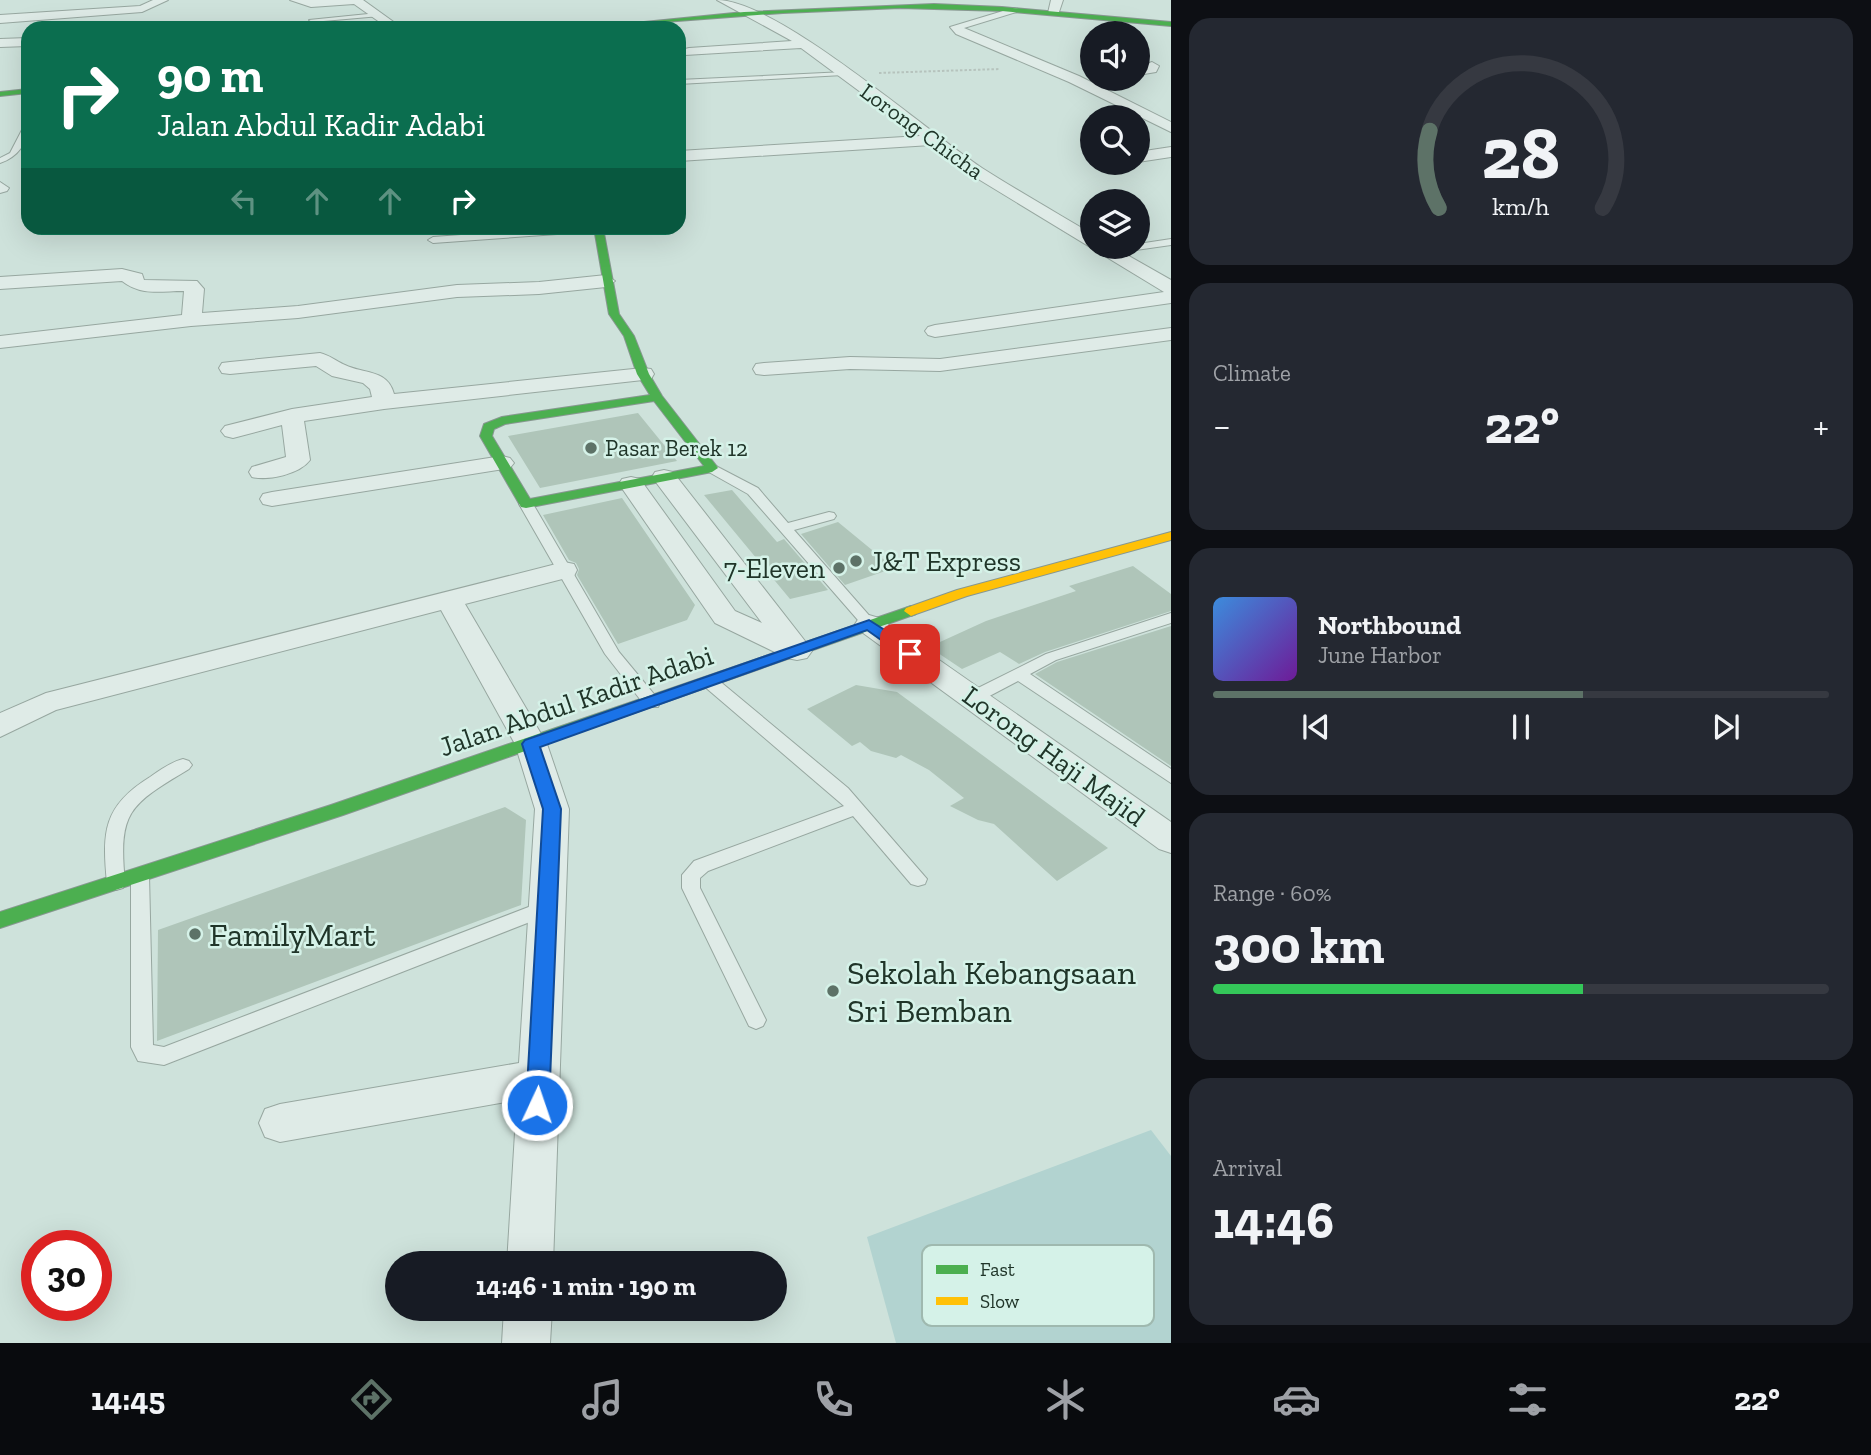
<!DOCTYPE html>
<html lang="en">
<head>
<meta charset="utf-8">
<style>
	:root { --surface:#171b24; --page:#242831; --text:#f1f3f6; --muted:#9ea1a6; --line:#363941; --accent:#5d7267 }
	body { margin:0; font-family:"Zilla Slab",serif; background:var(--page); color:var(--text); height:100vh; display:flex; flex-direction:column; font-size:26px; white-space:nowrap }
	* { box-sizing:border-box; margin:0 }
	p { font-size:23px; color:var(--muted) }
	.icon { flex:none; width:38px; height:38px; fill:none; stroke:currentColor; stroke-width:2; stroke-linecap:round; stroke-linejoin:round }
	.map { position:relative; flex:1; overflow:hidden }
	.side { display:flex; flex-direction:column; gap:18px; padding:18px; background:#0d0f14; width:700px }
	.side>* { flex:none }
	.hud { position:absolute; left:21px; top:21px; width:665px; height:214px; border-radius:21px; box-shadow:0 7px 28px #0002; background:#0b6e4f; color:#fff; overflow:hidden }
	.controls { position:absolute; left:1080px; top:21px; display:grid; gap:14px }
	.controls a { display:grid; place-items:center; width:70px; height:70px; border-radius:50%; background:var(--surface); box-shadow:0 7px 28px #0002; font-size:35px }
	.speed { position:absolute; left:21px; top:1230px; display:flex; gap:14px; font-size:35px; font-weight:700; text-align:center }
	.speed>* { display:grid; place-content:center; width:91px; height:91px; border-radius:50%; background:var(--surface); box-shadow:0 7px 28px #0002; line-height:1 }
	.speed .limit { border:10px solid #d22; background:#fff; color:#111 }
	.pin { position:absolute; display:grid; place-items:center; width:60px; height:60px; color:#fff; margin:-30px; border-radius:14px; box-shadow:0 4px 10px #0006 }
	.me { position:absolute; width:77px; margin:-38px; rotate:3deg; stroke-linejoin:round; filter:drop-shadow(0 0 5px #0008) }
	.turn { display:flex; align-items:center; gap:24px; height:147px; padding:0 21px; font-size:32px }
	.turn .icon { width:91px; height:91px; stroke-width:2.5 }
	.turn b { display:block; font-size:49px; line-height:60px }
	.lanes { display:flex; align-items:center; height:66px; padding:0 21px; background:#0003; justify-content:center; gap:35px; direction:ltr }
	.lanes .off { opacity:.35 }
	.big { font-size:52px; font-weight:700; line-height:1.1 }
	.side .tile { flex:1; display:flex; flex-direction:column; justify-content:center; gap:10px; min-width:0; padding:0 24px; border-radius:21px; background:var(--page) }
	.side .dial { align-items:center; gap:0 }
	.dial svg { height:182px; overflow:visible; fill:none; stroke:var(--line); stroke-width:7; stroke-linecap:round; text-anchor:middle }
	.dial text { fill:var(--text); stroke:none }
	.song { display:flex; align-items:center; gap:21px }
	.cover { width:84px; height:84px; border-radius:10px; background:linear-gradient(135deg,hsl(210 70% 55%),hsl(280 70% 35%)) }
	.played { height:7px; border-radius:4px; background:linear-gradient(90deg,var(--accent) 60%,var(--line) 60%) }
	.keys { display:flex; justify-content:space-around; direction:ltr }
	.heat { display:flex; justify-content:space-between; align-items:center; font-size:38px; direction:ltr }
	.charge { height:10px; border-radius:5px; background:linear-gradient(90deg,#34c759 60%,var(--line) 0) }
	.trip { position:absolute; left:385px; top:1251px; width:402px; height:70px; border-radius:35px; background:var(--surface); box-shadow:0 7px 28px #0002; font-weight:700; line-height:70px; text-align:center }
	.tab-bar { display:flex; height:112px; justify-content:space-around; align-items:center; background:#090b0e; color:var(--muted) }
	.tab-bar .icon { width:49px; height:49px }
	.tab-bar .active { color:var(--accent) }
	.tab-bar b { font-size:32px; color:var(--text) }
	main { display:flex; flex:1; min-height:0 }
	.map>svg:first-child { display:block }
</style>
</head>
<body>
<main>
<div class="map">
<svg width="1171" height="1343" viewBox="0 0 1171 1343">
	<rect width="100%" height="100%" fill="#cee2db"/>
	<!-- green -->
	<path fill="#b2d3d0" d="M1151 1130 1171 1156V1343H896L867 1237Z"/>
	<!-- building -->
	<path fill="#afc5b9" d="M638 413 677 461 540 488 508 436Z
		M732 490 777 542 784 539 828 590 790 599 704 495Z
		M622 498 695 605 687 620 618 644 577 575 579 569 576 563 569 560 543 515Z
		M838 522 894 568 845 585 801 534Z
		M1133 566 1171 594V611L1045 652 1019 664 1000 652 962 669 929 647 986 621 1076 591 1069 586Z
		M1171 626V766L1035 674 1057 662Z
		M856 685 897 692 1108 848 1057 881 994 824 978 820 950 806 964 798 929 770 901 755 896 758 871 751 860 742 852 746 807 709Z
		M505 807 526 820 521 905 157 1041 158 930Z"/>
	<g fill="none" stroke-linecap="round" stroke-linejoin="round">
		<!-- lane casing -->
		<g stroke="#97a7a0" stroke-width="2">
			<path id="lane" d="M378 13 380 16 312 22 309 20Z
				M845 72 843 75 679 84V80Z
				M28 124C28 143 18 157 0 163V158L10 153 24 126Z
				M557 228H599L604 231 599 234H557L433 243 428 240 433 237Z
				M1171 239V245L1108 254 1103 251 1118 247H1138V244Z
				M712 464 758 488 788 523 829 512 834 513 836 516 834 519 794 530 874 621 877 624 874 627H864L748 494 707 471 706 468Z
				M526 500 533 504 619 652 658 699 660 703 658 707H646L605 654 519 504Z
				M1171 613V623L1056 660 1030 674 1171 769V783L1018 681 978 702H966L964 698 966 694 1046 654Z
				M711 678 717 679 848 788 927 879 925 884 918 886 911 884 853 816 708 871 700 878V888L766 1020 763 1026 756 1029 749 1026 682 888V875L694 861 844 806 705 687 703 683Z
				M183 759 189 761 192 765 189 769C129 805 118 811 125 883L123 888 116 890 109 888 107 883C102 832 103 806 150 777 160 770 171 762 183 759Z
				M140 868 147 870 149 875 153 1045 164 1047 539 903 546 900 553 903 556 908 553 913 164 1065 138 1061 131 1047V875L133 870Z"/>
		</g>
		<!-- street casing -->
		<g stroke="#97a7a0" stroke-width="2">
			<path id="street" d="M153 0H168L142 12 0 23V15L140 6Z
				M290 0H363L402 28H388L354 4 311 7Z
				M717 0C777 0 925 130 982 168 1018 191 1055 212 1092 234V247H1113L1171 280V303L935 337 928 335 925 331 928 327 935 325 1164 292 970 174 931 145 679 161V151L920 136 801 48 685 55V49L689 48 792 41Z
				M1051 0H1063L1058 15 1048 13Z
				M1013 8 1023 10 964 28 1079 76 1171 122V132L1069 82 956 34 950 27Z
				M226 22 234 28H221L222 23Z
				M28 38V46L0 47V39Z
				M1152 62 1159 66 1156 72 1138 75V67Z
				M1171 147V157L1138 162V152Z
				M1095 163H1115L1113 166 1096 167Z
				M0 182 9 188 7 191 0 193Z
				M122 269 142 274 144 280 197 281 204 289 202 313 298 306 457 285 539 282 606 275 615 281 606 287 539 294 457 297 298 318 191 326 0 348V336L182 315 184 291C159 291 141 296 122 281L0 289V277Z
				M1171 328V340L940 371 850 369 764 375 756 374 753 369 756 364 764 363 850 357 940 359Z
				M320 353C329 355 336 361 345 365 363 374 388 369 394 394L643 368 651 369 654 374 651 379 643 380 384 409 304 421 310 460C300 474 268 481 252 477L249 472 252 467 286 457 282 425 233 438 225 436 221 431 225 426 292 409 372 397 370 389 363 383 332 376 316 366 230 374 222 373 219 368 222 363 230 362Z
				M502 456 510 458 514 463 510 468 272 506 263 504 260 499 263 494 272 492Z
				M664 470 673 472 805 641 812 651 807 658 797 660 787 658 715 623 619 484 622 479 631 477 640 479 735 611 762 623 652 477 655 472Z
				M564 562 574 564 577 570 574 576 465 604 547 744 569 809 553 1264H507L517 1100 280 1142 265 1137 259 1123 265 1109 280 1104 519 1063 535 809 515 744 441 610 56 710 0 737V713L46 693Z
				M869 615 879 618 1171 822V853L1159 849 859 630 855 624 859 618Z
				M504 1309H552L550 1343H502Z"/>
		</g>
		<!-- fast casing -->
		<g stroke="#879790" stroke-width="2">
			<path id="fast" d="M934 4 1002 7 1171 22V26L1002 11 900 8 783 13 584 28 744 12Z
				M28 89V93L0 96V92Z
				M594 228H603L619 314 634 336 649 374 662 396 718 468 712 472 526 508 521 507 480 436 484 424 502 417 650 395 637 374 624 336 609 314ZM654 401 704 466 530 499 492 436 494 429 505 424Z
				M911 606 916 608 918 611 916 614 343 815 0 928V912L331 805Z"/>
		</g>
		<!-- slow casing -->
		<g stroke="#879790" stroke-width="2">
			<path id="slow" d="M1171 532V540L967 596 916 614 911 616 904 611 906 608 957 590Z"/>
		</g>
		<!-- path -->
		<path stroke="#b6c3bd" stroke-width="2" stroke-dasharray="2.5 2" stroke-linecap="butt" d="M879 73 1000 69"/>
		<!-- lane -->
		<use href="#lane" fill="#dfebe7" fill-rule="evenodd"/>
		<!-- street -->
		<use href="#street" fill="#dfebe7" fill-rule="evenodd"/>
		<!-- fast -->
		<use href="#fast" fill="#4caf50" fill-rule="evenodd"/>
		<!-- slow -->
		<use href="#slow" fill="#ffc107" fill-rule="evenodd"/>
	</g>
	<!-- route -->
	<path fill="#1a73e8" stroke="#114b97" stroke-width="2" d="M869 620 916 650 918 654 916 657H905L867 630 540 747 561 809 549 1105 545 1112 537 1115 530 1112 526 1105 543 809 522 744 525 740Z"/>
	<!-- markers -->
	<g fill="#5d7267" stroke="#d5f2e8" stroke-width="2.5">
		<circle cx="591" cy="448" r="7"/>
		<circle cx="856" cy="561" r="7"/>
		<circle cx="839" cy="568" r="7"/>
		<circle cx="195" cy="934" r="7"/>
		<circle cx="833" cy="991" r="7"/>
	</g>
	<g text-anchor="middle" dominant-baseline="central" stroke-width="5" stroke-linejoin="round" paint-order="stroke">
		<!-- far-street labels -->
		<g font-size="23" fill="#203529" stroke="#d5f2e8">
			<text transform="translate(922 131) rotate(36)">Lorong Chicha</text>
		</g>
		<!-- far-poi labels -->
		<g font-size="23" fill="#203529" stroke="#d5f2e8" text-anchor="start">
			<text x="605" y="448">Pasar Berek 12</text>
		</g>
		<!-- poi labels -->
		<g font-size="28" fill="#203529" stroke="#d5f2e8" text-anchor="start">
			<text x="870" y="561">J&amp;T Express</text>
			<text x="825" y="568" text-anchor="end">7-Eleven</text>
		</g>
		<!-- street labels -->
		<g font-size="28" fill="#203529" stroke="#d5f2e8">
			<text transform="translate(576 701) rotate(-19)">Jalan Abdul Kadir Adabi</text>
			<text transform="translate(1054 756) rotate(36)">Lorong Haji Majid</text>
		</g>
		<!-- near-poi labels -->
		<g font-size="33" fill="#203529" stroke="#d5f2e8" text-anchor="start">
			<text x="209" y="934">FamilyMart</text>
			<text x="847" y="972">Sekolah Kebangsaan<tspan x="847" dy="38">Sri Bemban</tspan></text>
		</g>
	</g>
	<!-- legend -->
	<rect x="922" y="1245" width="232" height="81" rx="10" fill="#d5f2e8" stroke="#9fb9af" stroke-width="2"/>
	<rect x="936" y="1265" width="32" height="9" fill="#4caf50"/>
	<rect x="936" y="1297" width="32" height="8" fill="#ffc107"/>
	<g font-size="19" fill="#203529">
		<text x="980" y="1276">Fast</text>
		<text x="980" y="1308">Slow</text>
	</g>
</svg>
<div class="controls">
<a><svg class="icon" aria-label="sound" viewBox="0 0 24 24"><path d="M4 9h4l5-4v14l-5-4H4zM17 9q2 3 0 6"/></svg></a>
<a><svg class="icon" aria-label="search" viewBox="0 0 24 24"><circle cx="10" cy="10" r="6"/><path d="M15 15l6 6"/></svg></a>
<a><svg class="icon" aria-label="layers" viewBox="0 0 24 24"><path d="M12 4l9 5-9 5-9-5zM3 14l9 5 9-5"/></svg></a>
</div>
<div class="speed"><div class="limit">30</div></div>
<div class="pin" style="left:910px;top:654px;background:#d93025"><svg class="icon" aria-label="arrive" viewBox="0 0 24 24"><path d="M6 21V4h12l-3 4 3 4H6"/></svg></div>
<svg class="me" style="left:537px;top:1105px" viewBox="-20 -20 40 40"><circle r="17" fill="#1a73e8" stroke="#fff" stroke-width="3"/><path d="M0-11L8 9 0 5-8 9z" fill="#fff"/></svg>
<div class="trip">14:46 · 1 min · 190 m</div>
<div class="hud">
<div class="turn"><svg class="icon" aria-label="right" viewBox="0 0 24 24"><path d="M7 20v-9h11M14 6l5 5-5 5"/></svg><div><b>90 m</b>Jalan Abdul Kadir Adabi</div></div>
<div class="lanes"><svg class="icon off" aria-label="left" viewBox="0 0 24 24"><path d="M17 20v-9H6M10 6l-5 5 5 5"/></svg><svg class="icon off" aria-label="ahead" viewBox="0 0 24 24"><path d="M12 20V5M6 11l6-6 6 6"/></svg><svg class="icon off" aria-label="ahead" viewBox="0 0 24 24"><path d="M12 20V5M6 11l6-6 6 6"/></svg><svg class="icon" aria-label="right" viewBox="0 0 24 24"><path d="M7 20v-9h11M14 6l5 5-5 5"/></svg></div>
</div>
</div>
<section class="side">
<div class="tile dial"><svg viewBox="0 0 100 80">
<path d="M14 69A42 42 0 1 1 86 69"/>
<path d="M14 69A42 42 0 0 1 10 35" stroke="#5d7267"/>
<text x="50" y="56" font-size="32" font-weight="700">28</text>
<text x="50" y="72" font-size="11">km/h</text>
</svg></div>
<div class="tile"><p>Climate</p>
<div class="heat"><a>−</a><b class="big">22°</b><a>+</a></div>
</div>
<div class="tile">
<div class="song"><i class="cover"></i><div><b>Northbound</b><p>June Harbor</p></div></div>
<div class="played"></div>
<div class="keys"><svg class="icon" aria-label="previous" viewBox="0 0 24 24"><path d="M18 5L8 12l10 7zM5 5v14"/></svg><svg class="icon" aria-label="pause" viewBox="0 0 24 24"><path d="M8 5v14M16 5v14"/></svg><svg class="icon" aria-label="next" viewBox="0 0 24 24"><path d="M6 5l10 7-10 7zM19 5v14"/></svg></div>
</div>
<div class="tile"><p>Range · 60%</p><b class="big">300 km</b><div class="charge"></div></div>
<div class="tile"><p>Arrival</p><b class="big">14:46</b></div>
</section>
</main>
<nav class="tab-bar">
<b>14:45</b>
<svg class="icon active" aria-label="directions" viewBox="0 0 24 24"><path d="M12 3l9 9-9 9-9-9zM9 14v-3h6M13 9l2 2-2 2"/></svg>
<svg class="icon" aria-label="music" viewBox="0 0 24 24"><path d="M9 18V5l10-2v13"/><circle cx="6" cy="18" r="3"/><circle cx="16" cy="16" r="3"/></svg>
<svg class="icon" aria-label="phone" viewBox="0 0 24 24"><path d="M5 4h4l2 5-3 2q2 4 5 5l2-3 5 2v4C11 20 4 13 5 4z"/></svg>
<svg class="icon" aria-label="climate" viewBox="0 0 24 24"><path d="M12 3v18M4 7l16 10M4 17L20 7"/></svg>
<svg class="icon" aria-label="car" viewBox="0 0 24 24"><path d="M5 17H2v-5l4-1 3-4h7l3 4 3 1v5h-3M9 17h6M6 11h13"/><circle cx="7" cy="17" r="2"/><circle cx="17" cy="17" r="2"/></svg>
<svg class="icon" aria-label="filters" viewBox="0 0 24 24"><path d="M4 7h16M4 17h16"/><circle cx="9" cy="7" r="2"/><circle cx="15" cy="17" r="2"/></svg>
<b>22°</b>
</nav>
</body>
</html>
